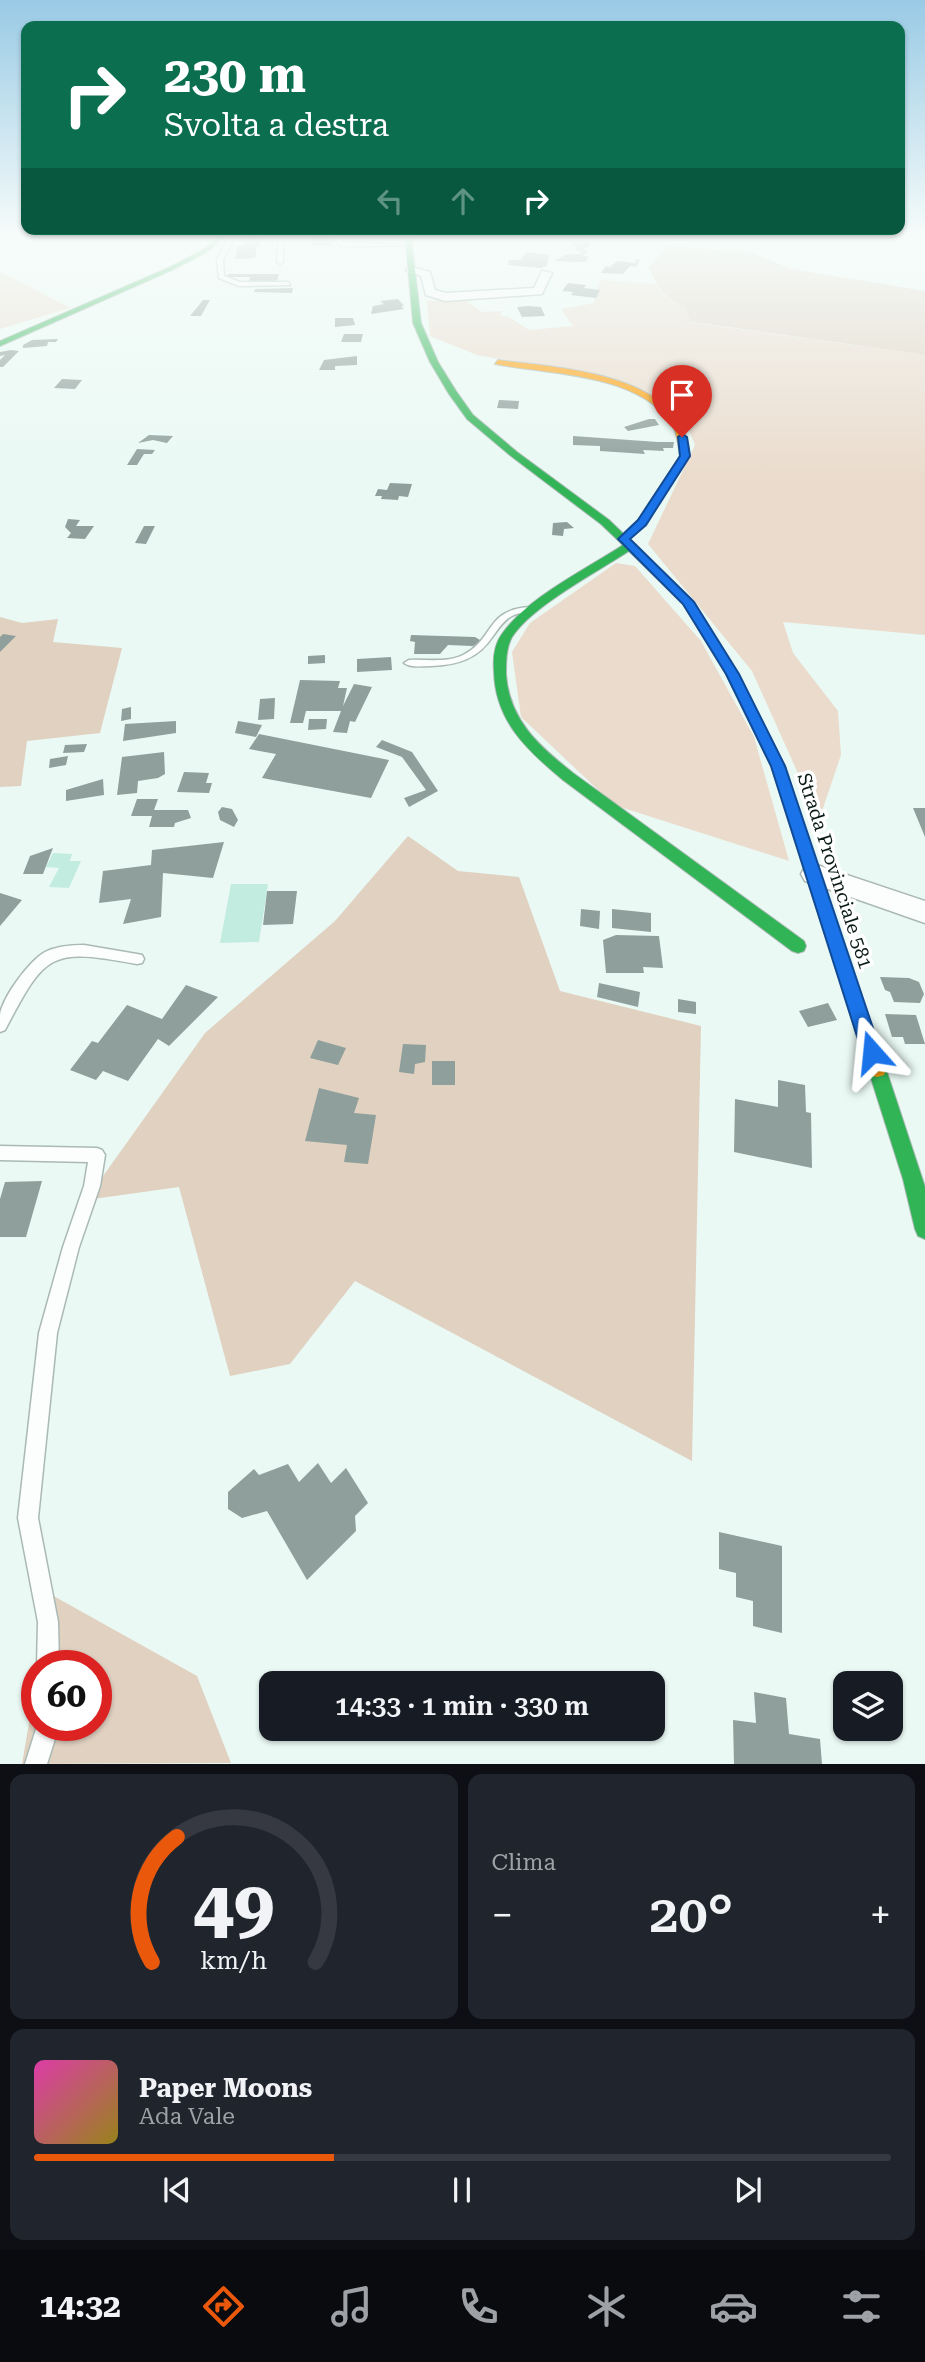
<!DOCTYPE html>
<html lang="it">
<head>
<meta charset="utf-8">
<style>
	:root { --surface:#171b24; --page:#20242c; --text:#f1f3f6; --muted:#9ea1a6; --line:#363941; --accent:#ea580c }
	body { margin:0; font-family:"Roboto Serif",serif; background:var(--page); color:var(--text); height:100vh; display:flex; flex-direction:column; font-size:26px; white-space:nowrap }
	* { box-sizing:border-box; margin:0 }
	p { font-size:23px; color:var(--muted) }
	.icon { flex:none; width:38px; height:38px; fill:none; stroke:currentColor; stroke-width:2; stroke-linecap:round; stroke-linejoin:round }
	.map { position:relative; height:1764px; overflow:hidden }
	.side { display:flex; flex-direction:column; gap:10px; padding:10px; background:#0d0f14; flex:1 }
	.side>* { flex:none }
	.hud { position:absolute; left:21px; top:21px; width:884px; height:214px; border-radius:14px; box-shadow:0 2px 5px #0004; background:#0b6e4f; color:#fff; overflow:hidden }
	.buttons { position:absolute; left:833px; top:1671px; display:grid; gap:14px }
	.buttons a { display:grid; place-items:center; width:70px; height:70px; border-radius:14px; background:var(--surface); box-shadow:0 2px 5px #0004; font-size:35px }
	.speed { position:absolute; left:21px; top:1650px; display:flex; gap:14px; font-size:35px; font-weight:700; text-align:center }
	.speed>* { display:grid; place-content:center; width:91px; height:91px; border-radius:50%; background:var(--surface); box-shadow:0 2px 5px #0004; line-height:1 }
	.speed .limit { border:10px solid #d22; background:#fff; color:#111 }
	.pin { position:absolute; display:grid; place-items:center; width:60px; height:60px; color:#fff; margin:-72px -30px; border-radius:50% 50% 50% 0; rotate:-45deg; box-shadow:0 0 7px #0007 }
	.pin .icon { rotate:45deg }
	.me { position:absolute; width:77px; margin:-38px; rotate:342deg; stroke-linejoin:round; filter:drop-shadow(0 0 5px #0008) }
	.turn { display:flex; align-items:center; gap:24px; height:147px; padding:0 28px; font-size:32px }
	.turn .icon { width:91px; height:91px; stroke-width:2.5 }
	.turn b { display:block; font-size:49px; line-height:60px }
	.lanes { display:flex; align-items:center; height:66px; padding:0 28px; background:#0003; justify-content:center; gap:35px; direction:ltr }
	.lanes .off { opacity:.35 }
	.big { font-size:52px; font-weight:600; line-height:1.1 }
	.side .tile { flex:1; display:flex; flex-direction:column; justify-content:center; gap:10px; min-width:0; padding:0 24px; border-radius:14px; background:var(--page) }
	.side .dial { align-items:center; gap:0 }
	.dial svg { height:182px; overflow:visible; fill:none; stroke:var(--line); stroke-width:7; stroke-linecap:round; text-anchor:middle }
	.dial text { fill:var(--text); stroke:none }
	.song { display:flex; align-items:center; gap:21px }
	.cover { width:84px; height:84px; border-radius:10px; background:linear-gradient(135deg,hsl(320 70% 55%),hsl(50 70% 35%)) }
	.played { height:7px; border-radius:4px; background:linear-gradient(90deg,var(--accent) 35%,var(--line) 35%) }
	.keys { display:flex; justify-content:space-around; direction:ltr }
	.heat { display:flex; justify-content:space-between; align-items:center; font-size:38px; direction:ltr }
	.side .tiles { flex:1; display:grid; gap:10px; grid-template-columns:1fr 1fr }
	.tile:last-child { grid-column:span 2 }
	.trip { position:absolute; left:259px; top:1671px; width:406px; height:70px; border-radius:14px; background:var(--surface); box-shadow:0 2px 5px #0004; font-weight:600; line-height:70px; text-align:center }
	.tab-bar { display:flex; height:112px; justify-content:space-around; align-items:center; background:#090b0e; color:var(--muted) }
	.tab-bar .icon { width:49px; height:49px }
	.tab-bar .active { color:var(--accent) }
	.tab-bar b { font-size:32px; color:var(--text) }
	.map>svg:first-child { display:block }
</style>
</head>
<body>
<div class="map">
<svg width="925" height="1764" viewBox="0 0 925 1764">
	<rect width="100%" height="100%" fill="#eaf9f4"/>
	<!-- green -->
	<path fill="#eadbcc" d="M0 271 70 308 0 329Z
		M600 280 657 284C661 296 674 302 685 307L689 322 925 355V635L783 622 793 653 838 711 841 755 819 820 752 671 648 544 695 445 686 423 662 399 623 382 477 355 430 336 427 301 465 300 482 312 502 311 501 316 509 317 529 330 573 326 561 309 594 303Z
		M616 563 635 566 701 641 754 737 789 861 614 805 521 717 512 652 530 623Z"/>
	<!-- forest -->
	<path fill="#e0d1c1" d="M668 246 753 253 791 269 925 291V355L686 321 689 320 685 307C662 296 660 291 649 267Z
		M0 617 22 623 58 619 53 642 122 648 100 733 27 741 21 786 0 787Z
		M408 836 458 871 519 877 560 991 701 1026 692 1461 355 1281 290 1364 230 1376 179 1187 86 1200 205 1033 335 921Z
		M50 1594 197 1676 231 1763 22 1764 37 1676V1726H96V1666H38Z"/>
	<!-- water -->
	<path fill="#c2ece0" d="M53 853 72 854 70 861H81L69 888 49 887 59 868 46 867Z
		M231 884H268L259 942 220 943Z"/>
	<!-- building -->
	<path fill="#8f9f9b" d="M244 235H261L260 246H257L255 258 235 259 238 246H243Z
		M317 235 333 238 332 246 312 245 311 236Z
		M572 240 590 241 589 247H585L584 250 588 251 587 254 582 255 589 257 585 262 554 261 567 254H580L581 251H575L576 246H572Z
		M526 252 549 255 547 266 540 268 508 265 509 260H521Z
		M636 259 640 260 636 267 630 266 623 274 601 273 606 266 610 267 617 261 635 263Z
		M228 274H279L277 281 263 282 249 281 250 277H227Z
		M568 283 586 285 584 288 600 290 596 298 571 295 573 292 562 291Z
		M293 288 292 293 254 292 255 289Z
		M398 299 404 306H401L404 309 371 314 373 306 384 304 380 301Z
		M203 300H210L201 316H190Z
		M528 306 541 307 545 316 522 317 517 307Z
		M335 318H353L355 325 335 327Z
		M344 334H363L361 342H341Z
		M58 339 56 342H48L47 346 23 348V345L32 340Z
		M11 350 19 351 3 367H0V360L5 355 0 356V352Z
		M357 356V365L335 366V370H319L324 360Z
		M62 379 82 380 75 389 54 388Z
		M499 400 519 401 518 409 497 408Z
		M649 419H655L659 425 628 431 624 427Z
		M149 435 173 436 167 443 153 440 138 443Z
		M573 436 658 442H674L673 448H663L664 451 643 450 645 454 600 451V446L573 445Z
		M137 449 155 450 152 454H144L137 465H127Z
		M390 483 412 484 408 497 399 496 398 500 381 499 382 496H375L378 489 387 490Z
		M68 519 80 520 76 526H94L85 539 67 538 71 533 65 527Z
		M567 522 574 528 564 529 563 536 552 535 553 523Z
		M144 526H155L146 544 135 543Z
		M3 634 16 636 0 652V637Z
		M411 635 475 637 480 640 478 645 472 646 448 645 440 654H414L415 642 410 641Z
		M325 655V663L308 664V656Z
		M391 657 392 670 357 672V659Z
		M300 680 340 681 338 688H347L343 706 354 684 372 687 355 722 350 721 347 733 333 732 341 711H306L303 723H290Z
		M275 698 274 719 258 720 260 699Z
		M131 707V719L121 721 122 709Z
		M309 719H327L326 729 308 730Z
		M176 721V733L123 741 125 724Z
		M238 721 262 725 256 737 235 733Z
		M259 734 389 760 371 798 262 778 276 754 249 749Z
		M382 740 412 752 438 791 409 807 404 798 426 790 402 757 376 747Z
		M87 744 84 752 63 753 65 745Z
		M164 752 165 774 158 778 138 781 137 793 117 795 122 757Z
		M68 756 66 765 49 768 50 759Z
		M184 772 209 773 206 783H212L209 793 177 792Z
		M103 779 104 795 66 801V790Z
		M137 799H158L154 810H188L191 818 175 823 174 827H149L152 816H131Z
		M222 807 232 809 238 820 234 827 220 820 218 812Z
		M913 808H925V837Z
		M224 842 213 878 163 873 161 917 123 924 131 899 99 903 103 871 151 865 152 850Z
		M53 848 43 874H23L30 856Z
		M267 891H297L293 924 263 925Z
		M0 893 22 900 0 926Z
		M581 909 600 911 599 929 580 926Z
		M612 909 651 913V932L612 928Z
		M616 935 659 936 663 968 643 967 644 973H606L603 940Z
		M880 977 909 978 919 982 924 994 920 1003 894 1002 890 992 885 990Z
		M599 983 640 992 638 1007 597 997Z
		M186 985 218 997 169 1046 158 1039 128 1081 103 1071 96 1080 70 1070 92 1041 98 1043 127 1005 162 1019Z
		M678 999 696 1002V1014L678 1012Z
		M828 1003 837 1020 808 1027 799 1011Z
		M885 1014 916 1015 925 1044H905L903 1037H892Z
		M318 1040 346 1048 338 1065 310 1058Z
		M403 1044 426 1045 425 1062 415 1064 414 1074 399 1072Z
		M432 1061H455V1085H432Z
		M778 1080 805 1085 806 1112 811 1113 812 1168 734 1152 735 1099 778 1107Z
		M319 1088 359 1098 354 1113 376 1115 368 1164 344 1162 347 1145 305 1141Z
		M42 1181 26 1237H0V1199L5 1182Z
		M318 1463 331 1483 346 1468 368 1503 355 1516 356 1531 307 1580 267 1511 242 1518 228 1509V1492L254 1469 259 1475 288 1464 299 1482Z
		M719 1532 782 1546V1633L753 1626V1601L736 1597V1573L719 1569Z
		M754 1692 786 1698 789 1734 820 1739 822 1764H734L733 1720 756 1723Z"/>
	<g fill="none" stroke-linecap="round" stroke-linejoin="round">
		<!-- lane casing -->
		<g stroke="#aab9b4" stroke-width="3">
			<path id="lane" d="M230 235H234L223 260 224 276 240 282H288L290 285 239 286 219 278 217 260Z
				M279 235H283V262L280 264 277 262Z
				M337 235H341L343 243 413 245 342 247 337 243Z
				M531 607 534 608V612C527 613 519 612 512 616 504 620 499 628 493 636 478 659 458 665 431 666 422 666 411 668 404 663L409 660C426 659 447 663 463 655 495 639 485 609 531 607Z
				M84 945 137 954 142 955 144 959 142 963 137 964C50 948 46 952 5 1030L0 1032C0 1027 0 1021 0 1015 2 998 29 961 45 952 57 946 71 945 84 945Z
				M0 1146 97 1148 102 1150 105 1155 100 1186 79 1247 57 1333 38 1518 58 1622 59 1666H37L38 1622 18 1518 39 1333 63 1247 84 1186 88 1162 0 1160Z
				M37 1726H59L47 1764H25Z"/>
		</g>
		<!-- street casing -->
		<g stroke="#aab9b4" stroke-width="3">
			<path id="street" d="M412 267 430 272 435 290 446 293 534 288 542 271 552 273 542 294 445 301 426 295 421 276 406 270Z
				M814 864 925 901V923L805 881 801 874 805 867Z"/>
		</g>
		<!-- fast casing -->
		<g stroke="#aab9b4" stroke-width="2">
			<path id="fast" d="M221 235H227L207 252 172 270 0 346V341L168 268 203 250Z
				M405 235H411L421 323 438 362 456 391 473 415 517 452 609 520 692 600 738 674 785 766 803 822 796 827 789 822 771 766 726 674 683 604 629 551C597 572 532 606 512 637 506 648 506 662 506 674 509 720 539 746 573 773L804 941 806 946 804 951 798 953 792 951 563 780C527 750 495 721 494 671 493 658 494 645 502 634 528 597 585 570 623 545L601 524 511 456 467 419 449 394 430 362 413 323Z
				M877 1061 884 1063 886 1069 925 1187V1239L918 1236 915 1229 903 1179 868 1069 870 1063Z"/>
		</g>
		<!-- slow casing -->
		<g stroke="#aab9b4" stroke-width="2">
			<path id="slow" d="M498 360C552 367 638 371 675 416 685 427 688 442 690 456L646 524 627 541 618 539 638 520 680 456C678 444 677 430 669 420 634 373 547 374 495 364Z
				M796 817 803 822 886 1069 884 1075 877 1077 870 1075 868 1069 789 822Z"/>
		</g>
		<!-- lane -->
		<use href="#lane" fill="#fcfefd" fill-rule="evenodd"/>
		<!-- street -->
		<use href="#street" fill="#fcfefd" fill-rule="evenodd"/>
		<!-- fast -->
		<use href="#fast" fill="#30b455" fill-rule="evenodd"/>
		<!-- slow -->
		<use href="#slow" fill="#ff9f0a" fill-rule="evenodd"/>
	</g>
	<!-- sky -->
	<linearGradient id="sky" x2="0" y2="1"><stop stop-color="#99cae5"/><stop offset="0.49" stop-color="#f6fcfa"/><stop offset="1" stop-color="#f6fcfa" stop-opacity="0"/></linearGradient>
	<rect width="925" height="481" fill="url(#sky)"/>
	<!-- route -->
	<path fill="#1a73e8" stroke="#114b97" stroke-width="2" d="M682 434 687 437 690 456 646 525 630 539 694 602 739 674 785 766 881 1052 878 1058 872 1060 865 1058 862 1052 771 766 726 674 683 604 618 539 638 520 680 456 678 437Z"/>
	<g text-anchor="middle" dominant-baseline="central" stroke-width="7" stroke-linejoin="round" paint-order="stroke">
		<!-- street labels -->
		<g font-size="19" fill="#0a1b17" stroke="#fff">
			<text transform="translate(835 871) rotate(72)">Strada Provinciale 581</text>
		</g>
	</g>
</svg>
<div class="buttons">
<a><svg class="icon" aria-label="layers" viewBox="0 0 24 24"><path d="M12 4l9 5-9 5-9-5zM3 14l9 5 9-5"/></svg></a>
</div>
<div class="speed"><div class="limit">60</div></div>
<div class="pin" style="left:682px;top:437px;background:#d93025"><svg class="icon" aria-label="arrive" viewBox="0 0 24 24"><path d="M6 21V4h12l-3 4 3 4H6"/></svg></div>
<svg class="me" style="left:872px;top:1052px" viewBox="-20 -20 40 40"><path d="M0-17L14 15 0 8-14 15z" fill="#1a73e8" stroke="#fff" stroke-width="4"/></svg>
<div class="trip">14:33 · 1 min · 330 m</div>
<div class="hud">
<div class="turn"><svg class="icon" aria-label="right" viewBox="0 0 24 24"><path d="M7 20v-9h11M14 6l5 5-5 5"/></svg><div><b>230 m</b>Svolta a destra</div></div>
<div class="lanes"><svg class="icon off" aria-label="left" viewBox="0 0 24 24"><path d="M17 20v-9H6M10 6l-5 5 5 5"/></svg><svg class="icon off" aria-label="ahead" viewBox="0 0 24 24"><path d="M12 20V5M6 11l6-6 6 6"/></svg><svg class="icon" aria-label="right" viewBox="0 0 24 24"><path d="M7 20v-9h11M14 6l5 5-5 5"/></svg></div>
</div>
</div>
<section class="side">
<div class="tiles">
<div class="tile dial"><svg viewBox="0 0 100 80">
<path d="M14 69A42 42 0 1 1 86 69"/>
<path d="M14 69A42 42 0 0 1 25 14" stroke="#ea580c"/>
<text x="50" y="56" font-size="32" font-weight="700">49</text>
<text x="50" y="72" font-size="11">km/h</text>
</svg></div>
<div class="tile"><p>Clima</p>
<div class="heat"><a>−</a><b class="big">20°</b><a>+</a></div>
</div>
<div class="tile">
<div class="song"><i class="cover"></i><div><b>Paper Moons</b><p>Ada Vale</p></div></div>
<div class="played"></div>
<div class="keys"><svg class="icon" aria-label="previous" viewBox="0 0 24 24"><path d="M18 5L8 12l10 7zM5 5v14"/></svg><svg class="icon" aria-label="pause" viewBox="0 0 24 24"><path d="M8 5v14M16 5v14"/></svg><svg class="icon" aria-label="next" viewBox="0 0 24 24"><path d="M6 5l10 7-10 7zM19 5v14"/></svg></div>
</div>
</div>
</section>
<nav class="tab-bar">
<b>14:32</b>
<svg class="icon active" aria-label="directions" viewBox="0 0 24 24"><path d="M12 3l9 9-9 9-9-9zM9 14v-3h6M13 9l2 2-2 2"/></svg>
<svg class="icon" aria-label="music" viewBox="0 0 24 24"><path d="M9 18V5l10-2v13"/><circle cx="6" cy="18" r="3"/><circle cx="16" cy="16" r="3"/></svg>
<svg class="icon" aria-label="phone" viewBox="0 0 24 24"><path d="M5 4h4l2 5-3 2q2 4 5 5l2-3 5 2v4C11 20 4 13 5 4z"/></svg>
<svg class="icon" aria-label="climate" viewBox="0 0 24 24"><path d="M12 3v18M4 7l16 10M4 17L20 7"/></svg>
<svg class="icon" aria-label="car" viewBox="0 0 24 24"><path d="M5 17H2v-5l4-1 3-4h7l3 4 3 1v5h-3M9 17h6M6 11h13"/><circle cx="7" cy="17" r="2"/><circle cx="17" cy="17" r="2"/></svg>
<svg class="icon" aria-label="filters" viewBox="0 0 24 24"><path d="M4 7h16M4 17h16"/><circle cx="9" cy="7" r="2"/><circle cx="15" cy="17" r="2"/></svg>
</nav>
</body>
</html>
